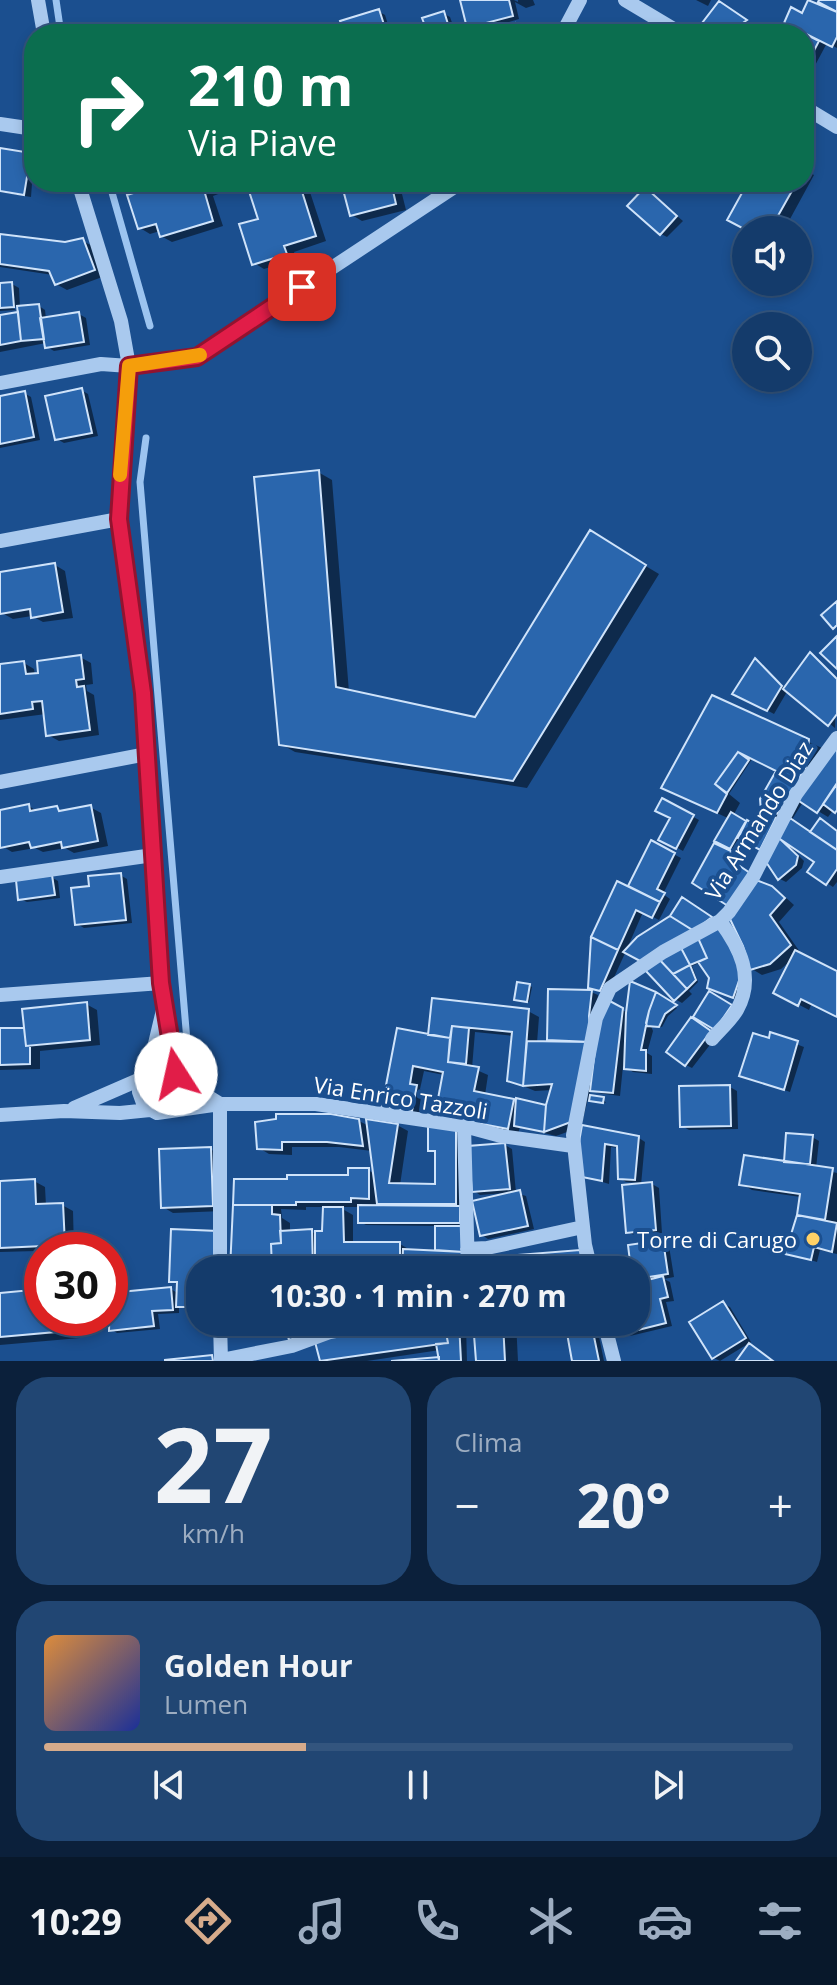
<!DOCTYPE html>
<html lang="it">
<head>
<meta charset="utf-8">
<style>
	:root { --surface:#143b6b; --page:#214673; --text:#f1f3f6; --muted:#9dadc1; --line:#33557e; --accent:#d6ab8b }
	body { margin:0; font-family:"Open Sans",sans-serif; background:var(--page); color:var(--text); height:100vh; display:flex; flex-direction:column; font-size:30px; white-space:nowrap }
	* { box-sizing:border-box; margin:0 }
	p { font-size:26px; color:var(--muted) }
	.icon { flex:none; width:44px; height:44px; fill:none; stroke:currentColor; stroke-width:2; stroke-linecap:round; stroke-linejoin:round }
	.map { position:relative; height:1361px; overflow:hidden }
	.panel { display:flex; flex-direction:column; gap:16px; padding:16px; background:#0b203b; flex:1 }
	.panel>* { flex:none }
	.hud { position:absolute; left:24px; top:24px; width:790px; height:168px; border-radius:32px; box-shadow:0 4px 12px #0003,0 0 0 2px var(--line); background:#0b6e4f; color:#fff; overflow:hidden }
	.tools { position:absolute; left:732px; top:216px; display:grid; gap:16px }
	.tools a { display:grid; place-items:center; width:80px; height:80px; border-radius:50%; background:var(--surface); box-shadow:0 4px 12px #0003,0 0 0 2px var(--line); font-size:40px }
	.speed { position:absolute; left:24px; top:1232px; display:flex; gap:16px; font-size:40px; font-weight:700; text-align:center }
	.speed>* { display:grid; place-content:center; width:104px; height:104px; border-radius:50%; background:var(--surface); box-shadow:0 4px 12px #0003,0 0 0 2px var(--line); line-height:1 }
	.speed .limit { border:12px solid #d22; background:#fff; color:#111 }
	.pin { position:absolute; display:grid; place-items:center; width:68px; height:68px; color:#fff; margin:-34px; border-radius:16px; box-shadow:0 4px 12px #0006 }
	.me { position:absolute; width:88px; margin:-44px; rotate:350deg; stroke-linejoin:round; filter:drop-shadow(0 0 6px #0008) }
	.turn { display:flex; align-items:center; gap:28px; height:168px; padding:0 32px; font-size:36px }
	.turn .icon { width:104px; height:104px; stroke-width:2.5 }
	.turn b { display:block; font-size:56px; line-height:68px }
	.big { font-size:60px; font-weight:700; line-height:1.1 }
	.panel .card { flex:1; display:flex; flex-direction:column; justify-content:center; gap:12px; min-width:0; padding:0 28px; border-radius:32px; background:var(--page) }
	.panel .dial { align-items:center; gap:0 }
	.dial b { font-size:104px; line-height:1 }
	.song { display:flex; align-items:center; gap:24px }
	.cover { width:96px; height:96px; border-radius:12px; background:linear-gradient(135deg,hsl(30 70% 55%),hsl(230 70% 35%)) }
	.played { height:8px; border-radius:4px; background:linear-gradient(90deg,var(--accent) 35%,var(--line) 35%) }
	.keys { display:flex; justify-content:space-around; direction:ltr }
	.heat { display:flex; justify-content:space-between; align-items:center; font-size:44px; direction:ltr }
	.panel .tiles { flex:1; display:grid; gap:16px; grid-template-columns:1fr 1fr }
	.card:last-child { grid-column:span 2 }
	.trip { position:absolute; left:186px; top:1256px; width:464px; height:80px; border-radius:32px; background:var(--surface); box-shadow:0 4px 12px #0003,0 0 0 2px var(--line); font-weight:700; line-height:80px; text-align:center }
	.tabs { display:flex; height:128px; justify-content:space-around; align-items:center; background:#08182b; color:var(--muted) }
	.tabs .icon { width:56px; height:56px }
	.tabs .current { color:var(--accent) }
	.tabs b { font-size:36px; color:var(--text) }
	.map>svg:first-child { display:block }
</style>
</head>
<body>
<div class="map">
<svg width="837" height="1361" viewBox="0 0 837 1361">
	<rect width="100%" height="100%" fill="#1b4f8f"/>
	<!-- shadow -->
	<path fill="#0007" fill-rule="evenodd" d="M462 0H514L518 2V0H533L535 5 526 8 515 2 519 19 509 22 517 26 519 34H504L501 24 488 27 495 34H474L478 32 468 27Z
		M696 0H711L708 6Z
		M821 0H837V48L827 43 811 73 804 69V34H780L792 10 803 15 810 1 818 4Z
		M719 4 752 25 738 34H714Z
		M378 11 385 15 391 34H347Z
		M443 13 450 17 456 34H411L428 29Z
		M0 150 34 157 31 197 0 192Z
		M804 169 814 175 784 230H750V182H804Z
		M164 182H218L221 193 213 196 223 226 172 242 161 236 160 231 150 234 140 228 165 186Z
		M248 182H290L291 185 298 182 309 189 326 241 294 252 296 259 264 269 254 263 260 220Z
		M343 182H399L406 210 362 221 352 215Z
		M645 189 683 221 667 237 661 234Z
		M0 236 65 244 83 241 94 247 105 276 67 290 56 284 53 275 0 267Z
		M12 284 19 288 20 308 39 306 45 310 46 319 79 314 86 318 90 345 54 351 47 347 46 343 0 352V317L26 312 25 310H20L7 300 5 304 16 310 0 311V285Z
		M81 390 88 394 98 436 64 443 57 439Z
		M24 393 31 397 40 440 0 448V398Z
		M318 472 332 480 349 692 476 719 604 541 659 574 527 788 295 752 281 744Z
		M55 565 65 571 73 618 43 622 32 616 13 619 2 613 0 574Z
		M811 655 837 678 835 728 788 690 774 714 735 693 756 660 786 689Z
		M80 657 91 663 93 684 86 685 87 691 94 695 99 735 59 741 48 735 46 714 0 720V666L24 663 34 669 35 675Z
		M713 698 822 748 837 742V811L834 809 828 817 803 802 791 821 811 834 837 832V882L833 887 810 872 817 862 786 843 804 861 802 868 786 882 780 879 768 862 791 820 770 816 740 837 733 849 717 840 730 819 677 795ZM752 759 778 771 755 827 733 816 740 803 729 794Z
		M662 800 699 820 683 851 661 839 672 818Z
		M29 806 38 812 57 808 64 812 90 807 101 813 108 846 74 853 65 848 43 852 35 848 12 852 2 846 0 812Z
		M652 843 681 858 663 894 670 899 659 920 643 912 626 951 671 918 682 900 716 922 746 961 740 1000 716 991 701 962 692 966 698 982 689 991 692 994 682 1003 675 999 652 966 626 951 607 993 590 987 629 889Z
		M715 846 737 857 734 863 754 881 783 895 794 905 779 922 800 952 798 954 837 974V1015L812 1003 809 1010 786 998 791 960 781 969 762 975 752 969Z
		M120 875 127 879 132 923 84 928 77 924 92 888Z
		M51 877 58 881 60 898 27 902 20 899Z
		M529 985 532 987 529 1002 519 1000Z
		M591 992 598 995 595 1021 607 1002 628 1013 655 994 677 1008 668 1016 662 1027 651 1026 653 1031 647 1053 652 1056V1074L633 1072 623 1066 620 1096 598 1093 591 1089 589 1097 603 1099 606 1103 588 1099 581 1127 556 1136 520 1127 518 1134 447 1120 444 1075 424 1071 420 1089 426 1093 422 1116 394 1111 384 1105 429 1037 433 1001 528 1011 539 1017 537 1043H556L549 1039ZM475 1032 514 1036 509 1080 535 1091 552 1090 548 1107 518 1103 485 1095 488 1075 472 1068Z
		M86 1004 97 1010 100 1045 40 1051V1069L0 1070V1030H26Z
		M692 1020 716 1037 692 1068 686 1065Z
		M772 1035 804 1047 790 1092 742 1075 770 1041Z
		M730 1087 737 1091 738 1129 689 1130 682 1126Z
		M359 1121 369 1126 397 1125 408 1131 400 1185 437 1186V1153L430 1150 456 1128 466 1134 470 1260 580 1252 595 1270H231L235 1181 350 1177 368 1170 375 1174 372 1151 339 1147H292V1155L269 1154 259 1148ZM306 1207H325L324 1233 290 1232V1223L282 1218 281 1209 306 1210ZM339 1207H360V1222L366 1225 437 1226V1253L410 1250 400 1244H353V1215Z
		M812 1137 819 1141 816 1168 837 1173V1254L820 1250 817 1262 788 1253 801 1197 752 1190 742 1184 805 1165Z
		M639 1138 645 1142 641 1185 652 1184 659 1188 662 1233 634 1235 628 1232 639 1183 626 1182 620 1178 619 1148 611 1147 609 1184 583 1176 581 1142Z
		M505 1145 512 1149 516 1193 526 1196 534 1229 488 1239 482 1235 505 1193 480 1195 474 1191Z
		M210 1149 221 1155 223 1211 173 1213 163 1207Z
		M34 1181 45 1187 46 1206 62 1205 73 1211 74 1250 0 1252V1183Z
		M217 1233 227 1239 226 1270H200V1312L189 1311 179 1305V1313L158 1314 160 1329 117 1333 111 1329 171 1289 179 1294V1285L171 1281Z
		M663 1242 669 1246 674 1277 664 1279 670 1282 674 1301 666 1302 672 1326 630 1336 623 1332 621 1322H636V1297L643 1283 636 1279V1270H633Z
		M42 1291V1318H78L80 1338 0 1345V1295Z
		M723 1304 730 1307 751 1342 720 1361 714 1358Z
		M231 1322H271L272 1332 238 1334 231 1330Z
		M286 1322H312L315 1338Z
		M459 1322 466 1326 467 1361H415L442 1359 440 1350 367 1361H322Z
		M475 1322H516L518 1361H478Z
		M567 1322H596L604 1361H575Z"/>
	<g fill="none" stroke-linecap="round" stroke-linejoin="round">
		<!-- stream -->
		<path stroke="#9cc4f0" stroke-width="7" d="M56 0 61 34
			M109 182 150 326
			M146 438 140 482 189 1065"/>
	</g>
	<!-- building -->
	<path fill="#2a66ad" stroke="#cfe3fa" stroke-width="2" d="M460 0H509L513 16 467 28Z
		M808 0 837 12V37L832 47 784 23 791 7 802 13Z
		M819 0H837V12L818 2Z
		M719 1 747 20 727 34H711L699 27Z
		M379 9 387 34H344L340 21Z
		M444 11 451 34H428L422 18Z
		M515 23 517 34H502L500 26Z
		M784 23 819 41 804 70V34H766L768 29 778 34Z
		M426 27 428 34H404Z
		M492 27 494 34H472V32Z
		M0 148 31 153 24 195 0 191Z
		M162 182H210L212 188 204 190 213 221 160 237 156 224 138 229 127 195 162 184Z
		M246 182H282L283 185 299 182 316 236 284 246 287 254 252 265 239 224 258 219Z
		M341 182H391L396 204 350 216Z
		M748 182H797L770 230H746L727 220Z
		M645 187 677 216 660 235 627 206Z
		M0 234 65 242 83 238 95 270 55 285 49 271 0 264Z
		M12 282 14 307 0 308V283Z
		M39 304 44 339 21 341 17 306Z
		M18 312 21 341 0 345V315Z
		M79 312 84 342 45 348 40 318Z
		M82 388 92 433 55 440 45 396Z
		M25 391 34 437 0 444V396Z
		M319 470 336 687 475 717 590 530 646 565 513 781 279 745 254 477Z
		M55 563 63 612 31 618 30 609 0 614V572Z
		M837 601V625L833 629 821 615Z
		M837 636V669L820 653Z
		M810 652 837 679V714L828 726 783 689Z
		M81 655 84 679 76 680 77 687 84 686 90 730 46 736 42 701 32 702 33 709 0 714V664L24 661 26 674 38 673 37 661Z
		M755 658 782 686 767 711 732 694Z
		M712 695 809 739 806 767 777 814 761 811 760 799 776 771 738 752 715 784 727 794 717 813 661 788Z
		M837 739V784L817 813 796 799Z
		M738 752 749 760 727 793 715 784Z
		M837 783V810L835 813 823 804Z
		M662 798 694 815 676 849 658 840 670 818 655 811Z
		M29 804 30 811 57 806 59 811 91 805 98 841 62 848 61 842 31 848 29 842 0 848V810Z
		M761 811 776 818 760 850 738 838 747 820 754 824Z
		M731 812 746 821 730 849 714 841Z
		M790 818 837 850V869L826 885 807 872 814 862 777 837Z
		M820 818 837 831V850L810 832Z
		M779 838 798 856 796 865 778 880 766 862Z
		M651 840 675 853 657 889 665 893 660 902 628 886Z
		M714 843 731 851 728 858 750 873 728 906 692 883Z
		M121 873 126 920 75 925 71 888 89 886 88 876Z
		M52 875 55 895 18 900 16 880Z
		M756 880 772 886 785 898 770 915 791 945 770 964 750 970 743 946 729 917Z
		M617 881 660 902 652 918 636 910 618 950 591 937Z
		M682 897 712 917 694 931 670 916Z
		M670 916 694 931 642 962 623 952 637 937Z
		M721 927 742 972 733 998 707 988 709 978 698 962 707 958 698 938Z
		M591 937 618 950 600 991 588 988Z
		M698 938 707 958 690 965 680 946Z
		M680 946 690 965 673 974 658 958Z
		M795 950 837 971V1017L801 999 798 1006 773 993Z
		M658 958 687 989 674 1001 645 970Z
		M690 965 696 980 687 989 673 974Z
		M630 981 656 992 649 1011 641 1050H646V1071L624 1069 626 1013Z
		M517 982 530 984 527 1002 514 1000Z
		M548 989 592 990 589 1016 591 1042 547 1040Z
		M709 991 732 1005 715 1030 693 1017Z
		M656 992 677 1005 665 1014 659 1027 647 1026 646 1023 649 1011Z
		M432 998 529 1009 523 1086 507 1081 512 1032 452 1026 450 1038 428 1035Z
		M606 999 623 1008 613 1093 590 1091 597 1034Z
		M87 1002 90 1040 26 1046 22 1009Z
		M691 1017 711 1031 685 1066 666 1052Z
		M452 1026 469 1028 466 1064 448 1062Z
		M0 1028H24L26 1046H30V1064L0 1065Z
		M397 1028 450 1038 448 1062 479 1067 474 1091 514 1099 508 1129 435 1115 443 1072 413 1066 410 1084 417 1085 412 1111 382 1106Z
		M770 1032 798 1041 784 1090 739 1076 753 1033 769 1038Z
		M527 1041 591 1042 571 1122 544 1132 546 1105 552 1084 523 1086Z
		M730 1085 731 1126 680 1127 679 1086Z
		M590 1095 604 1097 603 1103 589 1101Z
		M516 1098 546 1105 544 1132 514 1126Z
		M276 1114H331L359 1119 363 1146 327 1142H282V1150L257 1149 255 1122 276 1119Z
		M366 1119 398 1124 389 1183 435 1184V1151H428V1126H456V1204H377Z
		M582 1125 639 1136 635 1180 618 1179 617 1146 605 1144 602 1181 582 1177 579 1142Z
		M786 1133 813 1135 810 1164 784 1162Z
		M505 1143 510 1189 472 1192 468 1146Z
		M211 1147 213 1206 161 1208 159 1149Z
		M744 1155 833 1168 825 1220 797 1215 800 1194 739 1185Z
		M348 1168H369V1199L351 1198V1202H296V1205H233L234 1179H287V1175H348Z
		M35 1179 36 1204 63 1203 65 1245 0 1248V1181Z
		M652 1182 656 1230 626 1233 622 1185Z
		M520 1190 528 1226 480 1236 472 1201Z
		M233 1205H272V1214L280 1215 281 1243 271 1244 272 1268 230 1270Z
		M358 1205 460 1206V1223H358Z
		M323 1207H343L344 1242H400V1270H315V1231H322Z
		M797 1215 837 1223 832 1252 814 1247 811 1260 785 1254Z
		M435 1226H464V1252L435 1250Z
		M171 1229 218 1231 216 1270H200V1307H176L177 1282H169Z
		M312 1229 313 1270H268L272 1268 271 1244 281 1243 280 1231Z
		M663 1240 668 1274 636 1279V1270H631L628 1245Z
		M403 1249 464 1252V1270H402Z
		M580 1250 583 1270H470L469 1259Z
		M663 1276 668 1297 660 1299 666 1323 622 1334 619 1322H636V1283Z
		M171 1287 173 1310 152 1311 154 1326 109 1331 110 1293Z
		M42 1289V1318H66L67 1331 0 1337V1293Z
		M723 1301 746 1338 712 1359 689 1322Z
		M229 1322H265L266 1330 229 1331Z
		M284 1322H307L310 1335 289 1340Z
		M444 1322H459L461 1361H439L436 1344 448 1343Z
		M444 1322 448 1343 320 1361 315 1342 334 1336 405 1324Z
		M473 1322H503L505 1361H476Z
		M565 1322H591L599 1361H572Z
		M749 1343 773 1361H736Z
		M212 1355 213 1361H165V1360Z
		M439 1357V1361H391Z"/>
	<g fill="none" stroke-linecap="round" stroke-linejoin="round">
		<!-- minor -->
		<path stroke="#a9c9ee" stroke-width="14" d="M38 0 44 34
			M625 0 682 34
			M562 34 580 0
			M804 107 837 127
			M0 124 34 129
			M78 182 121 321 129 366 119 519 143 693 161 983 176 1074
			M0 383 101 364 129 366 197 357 462 182
			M0 541 119 519
			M0 782 147 754
			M0 877 153 855
			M0 995 161 983
			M712 1039C720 1030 731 1020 737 1010 755 977 740 948 720 921
			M148 1073 163 1010
			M180 1079 220 1104
			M74 1108 143 1078
			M171 1111 177 1107 184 1094 180 1079 169 1070H155L143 1078 139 1092 144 1106 157 1113 220 1104H316L464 1126 501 1136 573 1146
			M0 1115 64 1111 120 1113 150 1110
			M464 1126 468 1270
			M467 1249 487 1248 583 1227
			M220 1270V1104
			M591 1270 585 1245 573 1135 596 1018 610 988 663 952 720 921 729 912 753 877 796 794 837 738
			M220 1322 221 1361
			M604 1322 614 1361
			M221 1360 292 1346 330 1332 383 1322"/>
	</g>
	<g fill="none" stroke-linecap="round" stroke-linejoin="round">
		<!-- route casing -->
		<g stroke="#92132f" stroke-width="20">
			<path id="route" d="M176 1074 161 983 143 693 119 519 129 366 197 357 302 287"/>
		</g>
		<!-- route -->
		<use href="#route" stroke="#e11d48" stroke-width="14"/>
		<!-- slow -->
		<path stroke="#f59e0b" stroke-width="14" d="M120 475 129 366 200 355"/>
	</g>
	<!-- markers -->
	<circle fill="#ffd166" stroke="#1b4f8f" stroke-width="3" cx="813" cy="1239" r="8"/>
	<g text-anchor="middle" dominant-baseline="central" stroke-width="8" stroke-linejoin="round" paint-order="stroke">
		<!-- street labels -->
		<g font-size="22" fill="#fff" stroke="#1b4f8f">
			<text transform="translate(758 820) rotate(-58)">Via Armando Diaz</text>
			<text transform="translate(401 1097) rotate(9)">Via Enrico Tazzoli</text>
		</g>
		<!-- poi labels -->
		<g font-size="22" fill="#fff" stroke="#1b4f8f" text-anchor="end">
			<text x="797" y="1239">Torre di Carugo</text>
		</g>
	</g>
</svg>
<div class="tools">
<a><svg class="icon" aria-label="sound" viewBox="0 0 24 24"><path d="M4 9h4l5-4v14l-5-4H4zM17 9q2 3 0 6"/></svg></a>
<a><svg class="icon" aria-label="search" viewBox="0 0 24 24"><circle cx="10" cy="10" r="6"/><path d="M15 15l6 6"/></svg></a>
</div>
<div class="speed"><div class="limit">30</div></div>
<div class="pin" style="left:302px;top:287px;background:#d93025"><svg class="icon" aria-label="arrive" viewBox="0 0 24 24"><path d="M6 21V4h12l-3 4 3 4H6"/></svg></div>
<svg class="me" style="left:176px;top:1074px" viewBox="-20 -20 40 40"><circle r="19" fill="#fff"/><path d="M0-13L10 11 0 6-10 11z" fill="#e11d48"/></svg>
<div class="trip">10:30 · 1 min · 270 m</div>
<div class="hud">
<div class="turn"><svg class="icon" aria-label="right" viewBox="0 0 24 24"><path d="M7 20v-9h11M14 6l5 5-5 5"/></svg><div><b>210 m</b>Via Piave</div></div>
</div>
</div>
<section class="panel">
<div class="tiles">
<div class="card dial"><b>27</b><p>km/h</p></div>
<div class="card"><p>Clima</p>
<div class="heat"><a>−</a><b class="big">20°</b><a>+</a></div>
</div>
<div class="card">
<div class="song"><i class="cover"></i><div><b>Golden Hour</b><p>Lumen</p></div></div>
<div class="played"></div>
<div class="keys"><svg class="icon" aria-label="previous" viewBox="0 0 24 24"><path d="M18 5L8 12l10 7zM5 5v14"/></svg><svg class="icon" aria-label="pause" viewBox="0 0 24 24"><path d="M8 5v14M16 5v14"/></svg><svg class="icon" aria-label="next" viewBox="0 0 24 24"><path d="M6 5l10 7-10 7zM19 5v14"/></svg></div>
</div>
</div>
</section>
<nav class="tabs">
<b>10:29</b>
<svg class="icon current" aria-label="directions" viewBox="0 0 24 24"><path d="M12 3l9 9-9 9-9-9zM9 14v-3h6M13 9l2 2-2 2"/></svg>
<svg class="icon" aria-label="music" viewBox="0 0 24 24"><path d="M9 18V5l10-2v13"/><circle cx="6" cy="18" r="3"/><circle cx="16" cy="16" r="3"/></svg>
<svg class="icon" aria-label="phone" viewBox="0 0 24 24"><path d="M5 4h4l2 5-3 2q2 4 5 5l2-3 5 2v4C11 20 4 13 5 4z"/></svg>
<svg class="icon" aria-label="climate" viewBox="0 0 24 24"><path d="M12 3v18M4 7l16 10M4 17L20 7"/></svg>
<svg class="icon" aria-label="car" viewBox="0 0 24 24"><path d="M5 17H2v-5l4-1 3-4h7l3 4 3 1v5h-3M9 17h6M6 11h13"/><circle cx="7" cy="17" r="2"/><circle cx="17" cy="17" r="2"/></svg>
<svg class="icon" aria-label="filters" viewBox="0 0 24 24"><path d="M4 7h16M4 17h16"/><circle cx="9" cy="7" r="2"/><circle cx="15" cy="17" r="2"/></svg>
</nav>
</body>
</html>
